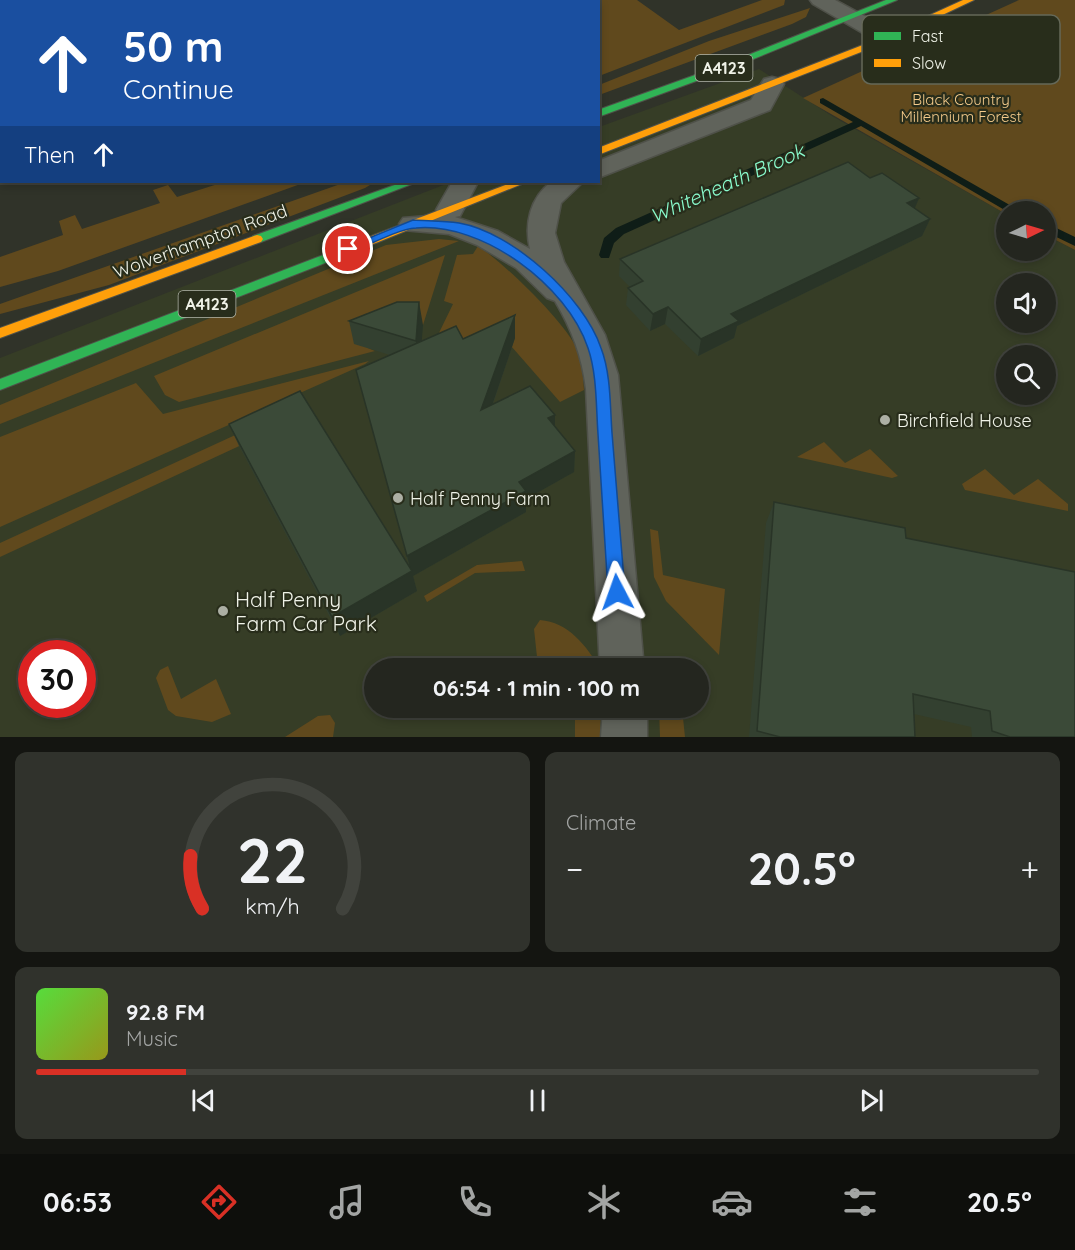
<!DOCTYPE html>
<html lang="en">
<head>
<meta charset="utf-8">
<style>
	:root { --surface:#24261f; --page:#30322c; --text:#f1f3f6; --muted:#a3a5a4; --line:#41433d; --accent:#d93025 }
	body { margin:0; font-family:Quicksand,sans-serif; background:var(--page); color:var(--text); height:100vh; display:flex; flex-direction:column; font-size:22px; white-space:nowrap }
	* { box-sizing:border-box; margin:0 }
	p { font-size:20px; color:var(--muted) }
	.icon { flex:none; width:33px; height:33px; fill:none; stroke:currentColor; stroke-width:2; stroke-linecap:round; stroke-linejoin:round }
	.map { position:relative; height:737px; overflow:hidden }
	.sheet { display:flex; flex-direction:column; gap:15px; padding:15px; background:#141511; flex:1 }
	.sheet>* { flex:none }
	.banner { position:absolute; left:0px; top:0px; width:600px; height:183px; box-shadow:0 3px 9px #0003,0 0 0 2px var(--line); background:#1a4fa0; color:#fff; overflow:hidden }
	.needle { width:39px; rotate:85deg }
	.fabs { position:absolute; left:996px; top:201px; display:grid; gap:12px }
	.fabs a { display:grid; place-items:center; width:60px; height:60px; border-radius:50%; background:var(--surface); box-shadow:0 3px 9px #0003,0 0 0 2px var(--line); font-size:30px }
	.speed { position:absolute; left:18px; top:640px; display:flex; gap:12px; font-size:30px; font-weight:700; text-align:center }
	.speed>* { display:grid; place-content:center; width:78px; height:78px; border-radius:50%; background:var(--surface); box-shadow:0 3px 9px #0003,0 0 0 2px var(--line); line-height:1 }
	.speed .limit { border:9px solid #d22; background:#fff; color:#111 }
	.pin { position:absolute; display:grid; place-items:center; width:51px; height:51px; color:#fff; margin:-26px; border:3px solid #fff; border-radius:50%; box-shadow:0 2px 6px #0007 }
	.me { position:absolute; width:66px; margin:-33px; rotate:356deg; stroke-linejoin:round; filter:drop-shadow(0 0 4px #0008) }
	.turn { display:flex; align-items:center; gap:21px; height:126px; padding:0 24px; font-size:27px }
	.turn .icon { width:78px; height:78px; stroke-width:2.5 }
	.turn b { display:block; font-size:42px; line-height:51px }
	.then { display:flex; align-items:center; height:57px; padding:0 24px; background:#0003; gap:12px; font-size:22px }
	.big { font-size:45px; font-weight:700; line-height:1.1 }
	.sheet .tile { flex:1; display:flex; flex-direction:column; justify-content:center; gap:9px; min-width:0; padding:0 21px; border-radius:12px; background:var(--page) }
	.sheet .dial { align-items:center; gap:0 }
	.dial svg { height:156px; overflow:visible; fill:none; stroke:var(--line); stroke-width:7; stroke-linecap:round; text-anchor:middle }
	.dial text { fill:var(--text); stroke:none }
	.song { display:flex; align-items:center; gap:18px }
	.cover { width:72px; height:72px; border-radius:9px; background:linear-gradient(135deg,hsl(110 70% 55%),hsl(60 70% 35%)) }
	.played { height:6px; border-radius:3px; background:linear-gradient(90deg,var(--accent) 15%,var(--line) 15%) }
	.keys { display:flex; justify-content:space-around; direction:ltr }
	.heat { display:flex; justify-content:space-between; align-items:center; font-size:33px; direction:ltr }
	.sheet .tiles { flex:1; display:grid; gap:15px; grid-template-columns:1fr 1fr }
	.tile:last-child { grid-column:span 2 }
	.trip { position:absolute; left:364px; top:658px; width:345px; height:60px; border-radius:30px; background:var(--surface); box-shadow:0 3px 9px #0003,0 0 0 2px var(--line); font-weight:700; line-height:60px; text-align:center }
	.tabs { display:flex; height:96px; justify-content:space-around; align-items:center; background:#0e0f0c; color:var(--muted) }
	.tabs .icon { width:42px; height:42px }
	.tabs .active { color:var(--accent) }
	.tabs b { font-size:27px; color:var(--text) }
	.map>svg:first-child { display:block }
</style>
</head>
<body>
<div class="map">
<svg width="1075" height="737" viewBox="0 0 1075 737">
	<rect width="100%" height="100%" fill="#303329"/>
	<!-- built -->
	<path fill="#363d26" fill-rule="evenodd" d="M759 69 832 116 1006 214V250H1046V235L1075 250V737H0V358L451 182H598L599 127ZM1006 284H1046V322H1006ZM1006 356H1046V394H1006ZM32 654H82V705H32ZM375 669H699V708H375Z"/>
	<!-- green -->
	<path fill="#60491d" d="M264 0H637L679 30 762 0H785L784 5 599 76 598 2Z
		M1019 0H1075V250L1046 235V212H1006V214L803 98Z
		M810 8 806 17 792 24 599 95V85L709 41Z
		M224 182H306L58 271 0 287V257L63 235 59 221 75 215 82 229 160 203 153 190 168 185 177 197Z
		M346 182H375L365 188 109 285 0 314V304Z
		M439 239 459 241 0 424V405L386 245Z
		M478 246C504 263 565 322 577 349 582 362 583 376 584 390L560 402 504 338 478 349 436 339 453 304 444 301 457 255 473 254Z
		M445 255 423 325 368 348 375 351 179 402 165 395 154 376Z
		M369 361 365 364 0 527V437L136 383 163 414Z
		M303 404 308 414 0 557V543Z
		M824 442 845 463 870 449 898 476 892 478 797 457Z
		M985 469 1014 495 1038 479 1068 504V511L965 490 962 484Z
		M650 529 658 531 663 575 725 589 719 655 666 601 654 577Z
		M522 561 525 571 475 573 427 602 424 596 477 565Z
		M540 620C568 622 587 646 600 669H575L574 658 537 657 534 629Z
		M168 666 181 699 216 679 231 714 212 722 176 716 168 710 156 678 160 670Z
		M575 708H601L600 737H575Z
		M659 708H682L685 737H660Z
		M330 715 335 723 333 737H285L318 716Z"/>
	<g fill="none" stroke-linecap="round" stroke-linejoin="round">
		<!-- stream -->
		<path fill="#0f1d17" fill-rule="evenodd" d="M823 98 1022 212H1008L861 126 624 234 614 243 609 258H601L599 255 604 238 616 228 853 122 820 103V99Z
			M1046 223 1075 237V246L1046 232Z"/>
		<!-- street casing -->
		<g stroke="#4f5149" stroke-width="3">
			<path id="street" d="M167 0H187V2H167Z
				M235 0H255L234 2Z
				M810 0H835L896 33 899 38 896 43H880L813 4Z
				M772 77 780 79 784 84 770 110 598 178V161L751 100 764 79Z
				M452 182H478L460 216 455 217 498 231 530 249C524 224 530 198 551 182H583L561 203 555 233 564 262 605 335 618 375 644 669H600L586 389C582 356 572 330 555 301L547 298 516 268 477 245 449 234 403 230 399 224 403 218 440 215 436 210Z
				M603 708H647V737H601Z"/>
		</g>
		<!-- fast casing -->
		<g stroke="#4f5149" stroke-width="2">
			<path id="fast" d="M886 0H897L729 69 598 117V110L723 65Z
				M403 182H417L261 242H253L251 239 253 236Z
				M357 242 363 246 361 249 0 390V379Z"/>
		</g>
		<!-- slow casing -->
		<g stroke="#4f5149" stroke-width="2">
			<path id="slow" d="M963 0H974L879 45 598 155V148L873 41Z
				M513 182H527L361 249H353L351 246 353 243Z
				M257 235 261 236 263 239 261 242 0 338V328Z"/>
		</g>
		<!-- street -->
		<use href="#street" fill="#60635b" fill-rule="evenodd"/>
		<!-- fast -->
		<use href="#fast" fill="#30b455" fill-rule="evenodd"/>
		<!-- slow -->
		<use href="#slow" fill="#ff9f0a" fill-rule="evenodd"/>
	</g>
	<!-- wall -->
	<path fill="#334030" d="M870 178 919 198 914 209 930 219 922 236 737 326 734 338 698 356 665 324 650 331 626 305 628 288 630 287 619 276 620 259Z
		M349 321 423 325 421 341 463 339 515 338 493 404 555 415V426L575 451 574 472 526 499V512L413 576 417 591 340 636 239 446 229 424 409 566 356 370 390 355 354 344Z
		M774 502 906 538 1075 737H972L971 727 914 714 915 737H749L766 523Z"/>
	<!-- shaded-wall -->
	<path fill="#293427" d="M919 198 912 215 907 203Z
		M930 219 922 236 737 326 734 338 698 356 701 339 731 314Z
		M419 302 423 325 420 364 416 341Z
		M668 307 665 324 650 331 653 314Z
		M515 315V338L483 432 481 410Z
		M555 415V437L548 418Z
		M575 451 574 472 526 499V512L413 576 417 591 340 636 332 617 411 572 407 556 519 482Z"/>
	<!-- building -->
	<path fill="#3b4a38" stroke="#293427" stroke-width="1.5" d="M848 162 870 178 882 173 919 198 907 203 930 219 731 314 739 321 701 339 668 307 653 314 628 288 643 281 620 259Z
		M397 302H419L416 341 349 321Z
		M515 315 481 410 530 386 555 415 548 418 575 451 519 482 526 491 407 556 356 370 456 326 463 339Z
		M300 391 412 571 332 617 229 424Z
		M774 502 905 528 906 538 1075 572V737H1010L992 731 990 711 913 694 915 737H780L757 731Z"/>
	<!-- route -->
	<path fill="#1a73e8" stroke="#114b97" stroke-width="1.5" d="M413 220C428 221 444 221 459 223 512 232 584 297 601 348 611 374 610 406 612 433 616 486 621 539 625 592L623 598 617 600 611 598 608 592C605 539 601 486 598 434 596 406 597 374 588 348 567 285 482 222 416 228 398 229 369 245 352 252H344L342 249Z"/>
	<!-- markers -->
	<g fill="#acafa4" stroke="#282d1b" stroke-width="2">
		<circle cx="885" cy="420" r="6"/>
		<circle cx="398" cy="498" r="6"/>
		<circle cx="223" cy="611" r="6"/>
	</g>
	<g text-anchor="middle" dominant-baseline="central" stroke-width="4.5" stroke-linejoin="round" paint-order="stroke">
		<!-- far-park labels -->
		<g font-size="15" fill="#f5cb8b" stroke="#282d1b">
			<text x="961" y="99">Black Country<tspan x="961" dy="17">Millennium Forest</tspan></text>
		</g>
		<!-- shield labels -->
		<g fill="#282d1b" stroke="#b3b7aa" stroke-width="1.5">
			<rect x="695.5" y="55" width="57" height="26" rx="4.5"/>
			<rect x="178.5" y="291" width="57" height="26" rx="4.5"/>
		</g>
		<g font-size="16" font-weight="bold" fill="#eff2e7">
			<text x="724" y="68">A4123</text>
			<text x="207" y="304">A4123</text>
		</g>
		<!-- street labels -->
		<g font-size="18" fill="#eff2e7" stroke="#282d1b">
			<text transform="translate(200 241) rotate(-20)">Wolverhampton Road</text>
		</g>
		<!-- poi labels -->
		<g font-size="18" fill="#eff2e7" stroke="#282d1b" text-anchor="start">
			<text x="897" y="420">Birchfield House</text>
			<text x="410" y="498">Half Penny Farm</text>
		</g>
		<!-- water labels -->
		<g font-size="20" font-style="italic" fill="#89fbcd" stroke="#282d1b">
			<text transform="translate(727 183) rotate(-24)">Whiteheath Brook</text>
		</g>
		<!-- near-poi labels -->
		<g font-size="21" fill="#eff2e7" stroke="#282d1b" text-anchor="start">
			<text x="235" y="599">Half Penny<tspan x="235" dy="24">Farm Car Park</tspan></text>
		</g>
	</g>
	<!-- legend -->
	<rect x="862" y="15" width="198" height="69" rx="9" fill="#282d1b" stroke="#646858" stroke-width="1.5"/>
	<rect x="874" y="32" width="27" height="8" fill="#30b455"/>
	<rect x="874" y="59" width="27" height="8" fill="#ff9f0a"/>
	<g font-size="16" fill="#eff2e7">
		<text x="912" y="42">Fast</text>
		<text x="912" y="69">Slow</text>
	</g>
</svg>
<div class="fabs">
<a><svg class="needle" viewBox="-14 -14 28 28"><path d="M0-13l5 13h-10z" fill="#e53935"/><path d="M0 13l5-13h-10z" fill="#a3a5a4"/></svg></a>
<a><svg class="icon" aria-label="sound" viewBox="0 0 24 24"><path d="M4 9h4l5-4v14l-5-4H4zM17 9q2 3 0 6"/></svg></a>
<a><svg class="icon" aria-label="search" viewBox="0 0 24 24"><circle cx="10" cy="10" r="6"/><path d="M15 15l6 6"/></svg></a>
</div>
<div class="speed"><div class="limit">30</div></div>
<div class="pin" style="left:348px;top:249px;background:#d93025"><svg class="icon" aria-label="arrive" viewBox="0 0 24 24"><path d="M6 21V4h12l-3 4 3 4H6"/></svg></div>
<svg class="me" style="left:617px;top:592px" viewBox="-20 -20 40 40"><path d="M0-17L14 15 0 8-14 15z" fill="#1a73e8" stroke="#fff" stroke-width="4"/></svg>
<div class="trip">06:54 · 1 min · 100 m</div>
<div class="banner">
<div class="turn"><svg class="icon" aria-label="ahead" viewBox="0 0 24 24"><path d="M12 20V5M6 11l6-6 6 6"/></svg><div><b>50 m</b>Continue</div></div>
<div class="then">Then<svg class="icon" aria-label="ahead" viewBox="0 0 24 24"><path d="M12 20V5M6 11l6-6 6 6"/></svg></div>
</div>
</div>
<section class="sheet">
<div class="tiles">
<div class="tile dial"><svg viewBox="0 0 100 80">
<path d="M14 69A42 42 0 1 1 86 69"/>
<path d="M14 69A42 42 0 0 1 8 42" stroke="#d93025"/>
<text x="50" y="56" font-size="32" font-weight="700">22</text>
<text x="50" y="72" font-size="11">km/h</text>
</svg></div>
<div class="tile"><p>Climate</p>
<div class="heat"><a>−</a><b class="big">20.5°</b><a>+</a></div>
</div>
<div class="tile">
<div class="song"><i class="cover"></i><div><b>92.8 FM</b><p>Music</p></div></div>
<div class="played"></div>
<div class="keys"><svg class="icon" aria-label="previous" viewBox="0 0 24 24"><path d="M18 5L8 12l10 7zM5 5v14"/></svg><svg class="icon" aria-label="pause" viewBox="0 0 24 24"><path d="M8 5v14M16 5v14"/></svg><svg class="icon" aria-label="next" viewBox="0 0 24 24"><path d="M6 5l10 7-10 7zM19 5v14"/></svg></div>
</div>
</div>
</section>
<nav class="tabs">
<b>06:53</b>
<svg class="icon active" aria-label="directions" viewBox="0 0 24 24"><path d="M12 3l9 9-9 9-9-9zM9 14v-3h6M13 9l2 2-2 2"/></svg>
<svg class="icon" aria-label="music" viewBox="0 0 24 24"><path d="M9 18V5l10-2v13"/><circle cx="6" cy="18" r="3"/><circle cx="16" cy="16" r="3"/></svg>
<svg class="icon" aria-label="phone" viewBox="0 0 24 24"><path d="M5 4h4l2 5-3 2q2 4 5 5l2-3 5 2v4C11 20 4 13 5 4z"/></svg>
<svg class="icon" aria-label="climate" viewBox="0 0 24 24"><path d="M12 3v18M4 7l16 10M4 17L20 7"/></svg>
<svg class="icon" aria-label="car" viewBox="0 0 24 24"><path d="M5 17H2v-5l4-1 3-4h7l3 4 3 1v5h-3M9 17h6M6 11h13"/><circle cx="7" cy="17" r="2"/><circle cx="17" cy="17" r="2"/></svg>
<svg class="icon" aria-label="filters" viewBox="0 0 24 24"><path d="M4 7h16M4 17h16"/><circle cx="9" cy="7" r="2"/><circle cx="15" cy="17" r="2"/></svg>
<b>20.5°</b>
</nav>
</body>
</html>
